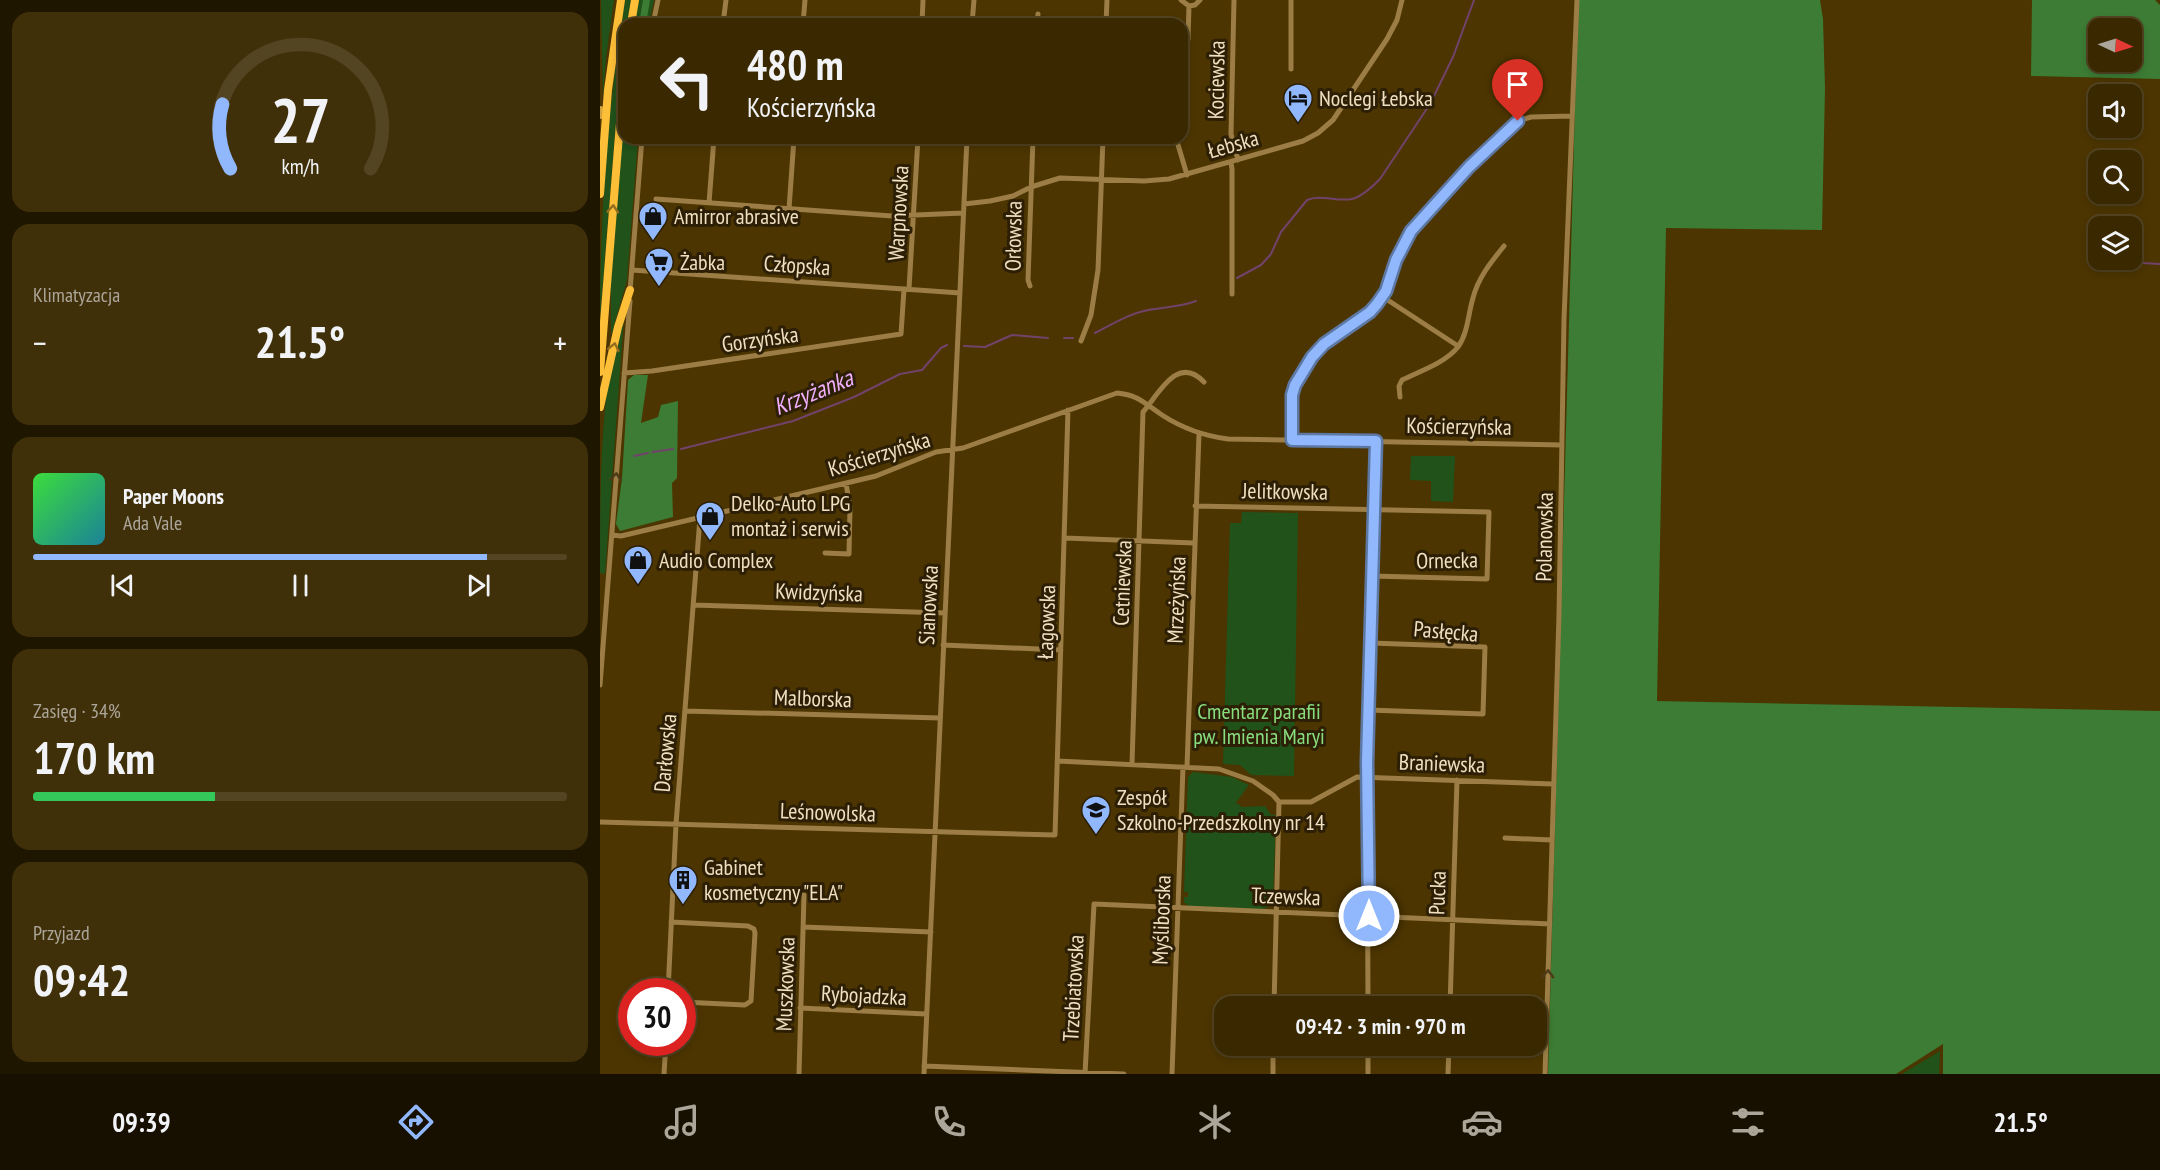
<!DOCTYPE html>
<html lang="pl">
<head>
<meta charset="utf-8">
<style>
	:root { --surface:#392800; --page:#40300a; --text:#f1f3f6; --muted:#aba699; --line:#534422; --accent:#91b8fd }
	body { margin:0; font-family:"PT Sans Narrow",sans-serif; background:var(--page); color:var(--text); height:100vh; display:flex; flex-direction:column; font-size:22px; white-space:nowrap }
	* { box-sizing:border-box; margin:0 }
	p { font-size:20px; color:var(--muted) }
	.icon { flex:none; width:33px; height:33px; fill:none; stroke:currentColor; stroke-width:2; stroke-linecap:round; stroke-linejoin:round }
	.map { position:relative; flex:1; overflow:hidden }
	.side { display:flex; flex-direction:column; gap:12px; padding:12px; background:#1f1600; width:600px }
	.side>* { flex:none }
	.hud { position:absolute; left:18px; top:18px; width:570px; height:126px; border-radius:18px; box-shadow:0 3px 9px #0003,0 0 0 2px var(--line); background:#392800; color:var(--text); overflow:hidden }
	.needle { width:39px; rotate:94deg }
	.fabs { position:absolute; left:1488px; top:18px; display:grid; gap:12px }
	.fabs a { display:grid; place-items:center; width:54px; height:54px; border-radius:12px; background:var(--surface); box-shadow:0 3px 9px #0003,0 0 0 2px var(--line); font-size:30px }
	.speed { position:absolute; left:18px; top:978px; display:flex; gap:12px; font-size:30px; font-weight:700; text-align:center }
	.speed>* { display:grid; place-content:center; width:78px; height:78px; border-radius:50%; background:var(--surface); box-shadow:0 3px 9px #0003,0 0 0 2px var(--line); line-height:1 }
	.speed .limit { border:9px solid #d22; background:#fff; color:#111 }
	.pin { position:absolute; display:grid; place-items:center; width:51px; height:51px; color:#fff; margin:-62px -26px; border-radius:50% 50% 50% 0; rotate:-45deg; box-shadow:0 0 6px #0007 }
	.pin .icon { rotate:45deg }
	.me { position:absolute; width:66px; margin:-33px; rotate:0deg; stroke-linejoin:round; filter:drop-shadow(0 0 4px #0008) }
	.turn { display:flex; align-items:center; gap:21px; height:126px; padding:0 30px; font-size:27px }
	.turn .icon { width:78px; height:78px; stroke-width:2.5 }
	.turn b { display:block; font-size:42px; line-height:51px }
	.big { font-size:45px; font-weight:600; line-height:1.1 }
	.side .card { flex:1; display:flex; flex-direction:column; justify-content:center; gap:9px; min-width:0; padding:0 21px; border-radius:18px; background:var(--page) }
	.side .dial { align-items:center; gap:0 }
	.dial svg { height:156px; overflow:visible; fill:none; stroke:var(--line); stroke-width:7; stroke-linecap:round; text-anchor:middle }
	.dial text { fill:var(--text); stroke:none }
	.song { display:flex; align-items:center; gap:18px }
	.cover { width:72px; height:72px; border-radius:9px; background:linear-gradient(135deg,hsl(120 70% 55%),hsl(190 70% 35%)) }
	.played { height:6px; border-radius:3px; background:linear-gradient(90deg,var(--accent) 85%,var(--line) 85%) }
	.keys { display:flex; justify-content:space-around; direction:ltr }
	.heat { display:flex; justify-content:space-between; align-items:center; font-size:33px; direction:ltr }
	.charge { height:9px; border-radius:4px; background:linear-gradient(90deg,#34c759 34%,var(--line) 0) }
	.trip { position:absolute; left:614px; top:996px; width:333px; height:60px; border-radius:18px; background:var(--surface); box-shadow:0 3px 9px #0003,0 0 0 2px var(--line); font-weight:600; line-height:60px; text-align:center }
	.dock { display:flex; height:96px; justify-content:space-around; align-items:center; background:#171000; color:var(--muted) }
	.dock .icon { width:42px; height:42px }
	.dock .selected { color:var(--accent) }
	.dock b { font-size:27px; color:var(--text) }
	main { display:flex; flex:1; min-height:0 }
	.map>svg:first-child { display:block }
</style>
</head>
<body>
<main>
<section class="side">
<div class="card dial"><svg viewBox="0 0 100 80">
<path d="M14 69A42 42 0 1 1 86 69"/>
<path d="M14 69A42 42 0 0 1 10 36" stroke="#91b8fd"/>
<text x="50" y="56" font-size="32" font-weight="700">27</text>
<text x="50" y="72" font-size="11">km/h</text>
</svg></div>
<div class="card"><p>Klimatyzacja</p>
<div class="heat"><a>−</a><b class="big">21.5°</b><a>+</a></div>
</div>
<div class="card">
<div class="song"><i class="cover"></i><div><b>Paper Moons</b><p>Ada Vale</p></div></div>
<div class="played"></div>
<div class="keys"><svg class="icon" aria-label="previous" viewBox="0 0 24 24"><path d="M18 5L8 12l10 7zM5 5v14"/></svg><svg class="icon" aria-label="pause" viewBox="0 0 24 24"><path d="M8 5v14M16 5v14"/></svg><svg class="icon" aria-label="next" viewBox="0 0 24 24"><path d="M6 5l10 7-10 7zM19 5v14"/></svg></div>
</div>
<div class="card"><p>Zasięg · 34%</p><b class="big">170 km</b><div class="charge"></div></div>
<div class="card"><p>Przyjazd</p><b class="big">09:42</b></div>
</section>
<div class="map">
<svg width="1560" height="1074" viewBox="0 0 1560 1074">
	<rect width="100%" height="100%" fill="#4c3500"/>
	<!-- green -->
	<path fill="#20521a" d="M1 0H14L6 57 3 97Z
		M25 0H31L27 24H24L0 319C0 212 8 106 25 0Z
		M39 0H54L49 24H35Z
		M24 112V138H38L27 280 11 336V279Z
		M24 317 5 574 0 573C0 515 0 456 6 398 9 371 18 344 24 317Z
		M811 456H855L853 502 831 501V476V481L810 480Z
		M642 512 698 513 694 776 651 775 640 765 623 764 630 523H641Z
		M593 772 632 777 649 785 635 804 637 803 642 807 665 806 671 815H676L673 901C670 905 668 908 662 909 639 914 612 906 588 906L584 902V897H588V892H584L588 777Z
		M1340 1051 1339 1074H1302Z"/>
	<!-- forest -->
	<path fill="#3c7c34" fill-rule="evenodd" d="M43 0H50L46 24H39Z
		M978 0H1220L1223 19 1225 88 1222 230 1066 228 1057 701 1560 711V1074H1343V1044L1296 1074H948Z
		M1432 0H1555L1560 5V79L1431 76ZM1532 28V62H1498V28Z
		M34 375H48L41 423 58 417 61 405 78 401 77 478 72 483 73 517 20 531 16 524 22 478 28 380Z"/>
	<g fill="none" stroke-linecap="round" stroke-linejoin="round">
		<!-- stream -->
		<path stroke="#72436a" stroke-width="2" d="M1542 263 1560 264
			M637 278 661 265 671 254 681 232 707 200C721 194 737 202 752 199 762 197 773 186 780 179L830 104 853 57 874 0
			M495 333C513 324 528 314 548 310 564 307 580 307 596 301
			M464 338H473
			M364 346 385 347 412 335 448 338
			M81 449 193 421 254 397 300 374 322 370 341 348 347 345
			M52 452 73 449
			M34 456 48 453"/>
		<!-- street -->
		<path stroke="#9b7d45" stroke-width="5" d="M581 0 589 6 595 5 600 0
			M634 0 631 134 638 160
			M53 24 58 0
			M123 24 126 0
			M203 24 205 0
			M322 24 323 0
			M372 24 374 0
			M437 24 438 14
			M506 24 507 0
			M582 65 588 39 589 6
			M691 69V0
			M576 138 587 175
			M269 143V138
			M631 163 632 169V294
			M56 199 292 216 363 213
			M109 203 114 138
			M364 204 390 201 413 196 431 187 460 178 544 181 569 179 703 141 718 133 733 120 787 39 797 20 802 0
			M189 209 194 138
			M32 270 360 293
			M430 286 428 280 433 138
			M309 289 318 138
			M30 291 42 138
			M783 297 858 346
			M481 341 491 315 498 270 503 138
			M24 373 52 371 301 334 304 289
			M800 397 799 386 802 380C820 371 845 363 858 347 868 333 868 314 873 298 878 278 891 262 904 246
			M692 440V395L695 385 712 357 724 344 770 312 783 297 802 247 811 232 828 211 894 143 918 121 931 117 972 116
			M595 506 889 512 887 579 772 576
			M12 535 21 536 276 476 336 452 363 448 517 393C539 395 545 404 562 415 582 428 604 436 628 439L962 445
			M465 538 594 543
			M225 553 249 554 250 508 246 483
			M93 605 345 613
			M343 645 461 650
			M0 685 30 301
			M768 710 883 714 885 647 770 643
			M85 711 340 718
			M458 761 619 769 653 781 673 795 679 802H711L757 777 953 784
			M532 764 543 412C559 394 577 354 604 382
			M587 767 599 434
			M0 822 455 835 468 410
			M905 838 952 840
			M71 922 148 926 154 929 155 933 151 1001 145 1005 82 1002
			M203 927 331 932
			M68 992 76 824 100 518
			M674 1006 679 802
			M768 1006 767 762 776 441
			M850 1006 857 780
			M200 1008 326 1014
			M324 1066 524 1074
			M64 1074 66 1042
			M199 1074 204 895
			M324 1074 367 138
			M485 1074 494 904 950 924
			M572 1074 583 767
			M673 1074V1046
			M768 1074V1046
			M848 1074 849 1046
			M945 1074 959 615 964 319 977 0"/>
		<!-- secondary -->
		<path stroke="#d2a242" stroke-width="8" d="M0 110V115"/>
		<!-- primary -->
		<path stroke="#fdbe38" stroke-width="8" d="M31 24 35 0
			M0 194 8 90 21 0
			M0 372 24 73
			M0 407 18 327 30 290"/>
	</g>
	<!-- one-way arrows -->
	<defs><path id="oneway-chevron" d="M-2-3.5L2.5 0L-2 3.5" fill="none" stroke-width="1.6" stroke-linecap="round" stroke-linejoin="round" transform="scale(1.5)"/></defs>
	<g stroke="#946e1e">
		<use href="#oneway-chevron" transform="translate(13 209) rotate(-86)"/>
		<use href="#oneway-chevron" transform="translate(14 347) rotate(-77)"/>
	</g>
	<g stroke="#4d3b18">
		<use href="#oneway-chevron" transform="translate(16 477) rotate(-85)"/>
		<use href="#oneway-chevron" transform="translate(948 974) rotate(-88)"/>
	</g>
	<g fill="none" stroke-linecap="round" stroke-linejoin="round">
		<!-- route casing -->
		<g stroke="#5e78a4" stroke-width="15">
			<path id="route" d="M769 916 767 762 776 441 692 440V395L695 385 712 357 724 344 770 312 777 304 786 291 796 260 811 231 869 167 918 121"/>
		</g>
		<!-- route -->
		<use href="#route" stroke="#91b8fd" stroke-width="10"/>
	</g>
	<!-- icons -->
	<defs>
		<g id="hotel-pin" transform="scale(1.5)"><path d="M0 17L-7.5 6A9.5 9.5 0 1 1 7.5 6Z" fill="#91b8fd" stroke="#2c1f05"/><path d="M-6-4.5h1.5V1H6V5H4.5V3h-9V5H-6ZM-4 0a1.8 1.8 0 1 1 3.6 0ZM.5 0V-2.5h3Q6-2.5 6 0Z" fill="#111"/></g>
		<g id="shop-pin" transform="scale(1.5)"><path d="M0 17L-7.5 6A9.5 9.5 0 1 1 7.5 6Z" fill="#91b8fd" stroke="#2c1f05"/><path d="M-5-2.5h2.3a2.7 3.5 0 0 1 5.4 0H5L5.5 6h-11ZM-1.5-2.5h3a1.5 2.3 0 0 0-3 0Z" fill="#111"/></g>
		<g id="supermarket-pin" transform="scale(1.5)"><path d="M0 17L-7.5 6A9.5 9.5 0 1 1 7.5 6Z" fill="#91b8fd" stroke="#2c1f05"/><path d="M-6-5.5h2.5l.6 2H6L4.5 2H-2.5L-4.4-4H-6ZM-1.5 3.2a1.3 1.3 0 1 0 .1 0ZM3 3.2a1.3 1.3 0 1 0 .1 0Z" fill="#111"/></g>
		<g id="school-pin" transform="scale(1.5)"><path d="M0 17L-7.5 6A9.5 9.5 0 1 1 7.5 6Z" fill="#91b8fd" stroke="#2c1f05"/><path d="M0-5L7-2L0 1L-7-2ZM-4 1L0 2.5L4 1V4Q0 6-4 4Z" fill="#111"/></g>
		<g id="building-pin" transform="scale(1.5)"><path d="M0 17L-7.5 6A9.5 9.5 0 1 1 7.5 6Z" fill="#91b8fd" stroke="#2c1f05"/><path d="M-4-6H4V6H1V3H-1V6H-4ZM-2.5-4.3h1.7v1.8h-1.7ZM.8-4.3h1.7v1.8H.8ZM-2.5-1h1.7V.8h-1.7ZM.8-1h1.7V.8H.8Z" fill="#111"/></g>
	</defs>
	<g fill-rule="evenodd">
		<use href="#hotel-pin" x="698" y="98"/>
		<use href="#shop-pin" x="53" y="216"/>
		<use href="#supermarket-pin" x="59" y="262"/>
		<use href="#shop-pin" x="110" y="516"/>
		<use href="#shop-pin" x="38" y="560"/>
		<use href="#school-pin" x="496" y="810"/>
		<use href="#building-pin" x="83" y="880"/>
	</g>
	<g text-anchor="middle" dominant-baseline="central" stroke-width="6" stroke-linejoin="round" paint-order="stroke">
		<!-- street labels -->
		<g font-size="22" fill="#f0dfc0" stroke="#2c1f05">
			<text transform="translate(616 80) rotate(-89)">Kociewska</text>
			<text transform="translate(633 144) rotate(-16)">Łebska</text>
			<text transform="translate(298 213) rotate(-87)">Warpnowska</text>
			<text transform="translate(413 236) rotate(-89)">Orłowska</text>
			<text transform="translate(197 265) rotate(4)">Człopska</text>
			<text transform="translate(160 339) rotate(-8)">Gorzyńska</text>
			<text transform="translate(859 426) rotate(1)">Kościerzyńska</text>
			<text transform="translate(279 454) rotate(-17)">Kościerzyńska</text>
			<text transform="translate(685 491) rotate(1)">Jelitkowska</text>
			<text transform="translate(944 537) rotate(-89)">Polanowska</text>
			<text transform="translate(847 560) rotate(-1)">Ornecka</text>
			<text transform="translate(522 583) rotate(-88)">Cetniewska</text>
			<text transform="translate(219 592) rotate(2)">Kwidzyńska</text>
			<text transform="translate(576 600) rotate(-88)">Mrzeżyńska</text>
			<text transform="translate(328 605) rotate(-87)">Sianowska</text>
			<text transform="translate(446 622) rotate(-88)">Łagowska</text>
			<text transform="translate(846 631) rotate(5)">Pasłęcka</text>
			<text transform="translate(213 698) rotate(2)">Malborska</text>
			<text transform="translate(65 753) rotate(-85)">Darłowska</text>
			<text transform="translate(842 763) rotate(2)">Braniewska</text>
			<text transform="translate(228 812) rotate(2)">Leśnowolska</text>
			<text transform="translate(837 893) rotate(-88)">Pucka</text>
			<text transform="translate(686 896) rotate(2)">Tczewska</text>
			<text transform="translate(561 920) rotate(-88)">Myśliborska</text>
			<text transform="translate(185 984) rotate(-88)">Muszkowska</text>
			<text transform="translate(473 988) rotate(-87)">Trzebiatowska</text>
			<text transform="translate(264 995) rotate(3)">Rybojadzka</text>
		</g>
		<!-- poi labels -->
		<g font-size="22" fill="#f0dfc0" stroke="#2c1f05" text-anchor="start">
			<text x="719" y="98">Noclegi Łebska</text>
			<text x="74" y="216">Amirror abrasive</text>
			<text x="80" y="262">Żabka</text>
			<text x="131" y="503">Delko-Auto LPG<tspan x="131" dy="25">montaż i serwis</tspan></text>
			<text x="59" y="560">Audio Complex</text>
			<text x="517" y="797">Zespół<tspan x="517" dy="25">Szkolno-Przedszkolny nr 14</tspan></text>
			<text x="104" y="867">Gabinet<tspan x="104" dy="25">kosmetyczny "ELA"</tspan></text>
		</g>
		<!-- park labels -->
		<g font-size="22" fill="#88de7e" stroke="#2c1f05">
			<text x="659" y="711">Cmentarz parafii<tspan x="659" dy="25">pw. Imienia Maryi</tspan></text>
		</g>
		<!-- water labels -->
		<g font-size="24" font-style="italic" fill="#f0affb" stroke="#2c1f05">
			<text transform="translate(213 392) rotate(-22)">Krzyżanka</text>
		</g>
	</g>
</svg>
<div class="fabs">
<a><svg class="needle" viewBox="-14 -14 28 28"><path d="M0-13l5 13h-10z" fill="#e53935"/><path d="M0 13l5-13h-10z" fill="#aba699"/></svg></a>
<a><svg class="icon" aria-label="sound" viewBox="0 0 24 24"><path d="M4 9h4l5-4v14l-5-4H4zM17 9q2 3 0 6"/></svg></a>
<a><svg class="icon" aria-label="search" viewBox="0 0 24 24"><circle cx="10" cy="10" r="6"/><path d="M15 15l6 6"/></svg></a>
<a><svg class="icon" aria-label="layers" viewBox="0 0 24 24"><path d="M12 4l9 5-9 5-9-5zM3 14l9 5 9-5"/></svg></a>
</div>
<div class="speed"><div class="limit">30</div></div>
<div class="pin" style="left:918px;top:121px;background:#d93025"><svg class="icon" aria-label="arrive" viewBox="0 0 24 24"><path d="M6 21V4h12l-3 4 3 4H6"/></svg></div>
<svg class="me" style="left:769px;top:916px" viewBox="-20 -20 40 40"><circle r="17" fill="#91b8fd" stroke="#fff" stroke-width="3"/><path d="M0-11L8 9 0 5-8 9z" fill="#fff"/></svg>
<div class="trip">09:42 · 3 min · 970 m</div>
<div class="hud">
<div class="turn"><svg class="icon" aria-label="left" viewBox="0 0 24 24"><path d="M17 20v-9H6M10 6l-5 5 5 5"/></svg><div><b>480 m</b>Kościerzyńska</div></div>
</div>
</div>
</main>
<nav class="dock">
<b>09:39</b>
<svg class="icon selected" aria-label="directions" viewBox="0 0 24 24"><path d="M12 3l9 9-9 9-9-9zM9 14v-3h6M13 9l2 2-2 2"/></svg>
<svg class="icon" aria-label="music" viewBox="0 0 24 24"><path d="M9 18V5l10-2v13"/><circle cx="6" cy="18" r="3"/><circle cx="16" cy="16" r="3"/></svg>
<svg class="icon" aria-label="phone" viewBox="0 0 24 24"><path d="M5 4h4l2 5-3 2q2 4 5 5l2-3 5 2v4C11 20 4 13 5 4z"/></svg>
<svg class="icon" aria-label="climate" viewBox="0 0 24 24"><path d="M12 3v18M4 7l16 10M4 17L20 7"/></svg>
<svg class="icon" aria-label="car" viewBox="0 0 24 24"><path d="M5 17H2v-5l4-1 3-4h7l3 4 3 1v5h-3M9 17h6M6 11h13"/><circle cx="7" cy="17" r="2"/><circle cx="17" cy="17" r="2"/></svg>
<svg class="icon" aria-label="filters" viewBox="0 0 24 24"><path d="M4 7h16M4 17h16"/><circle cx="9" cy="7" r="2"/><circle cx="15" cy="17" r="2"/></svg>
<b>21.5°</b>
</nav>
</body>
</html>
